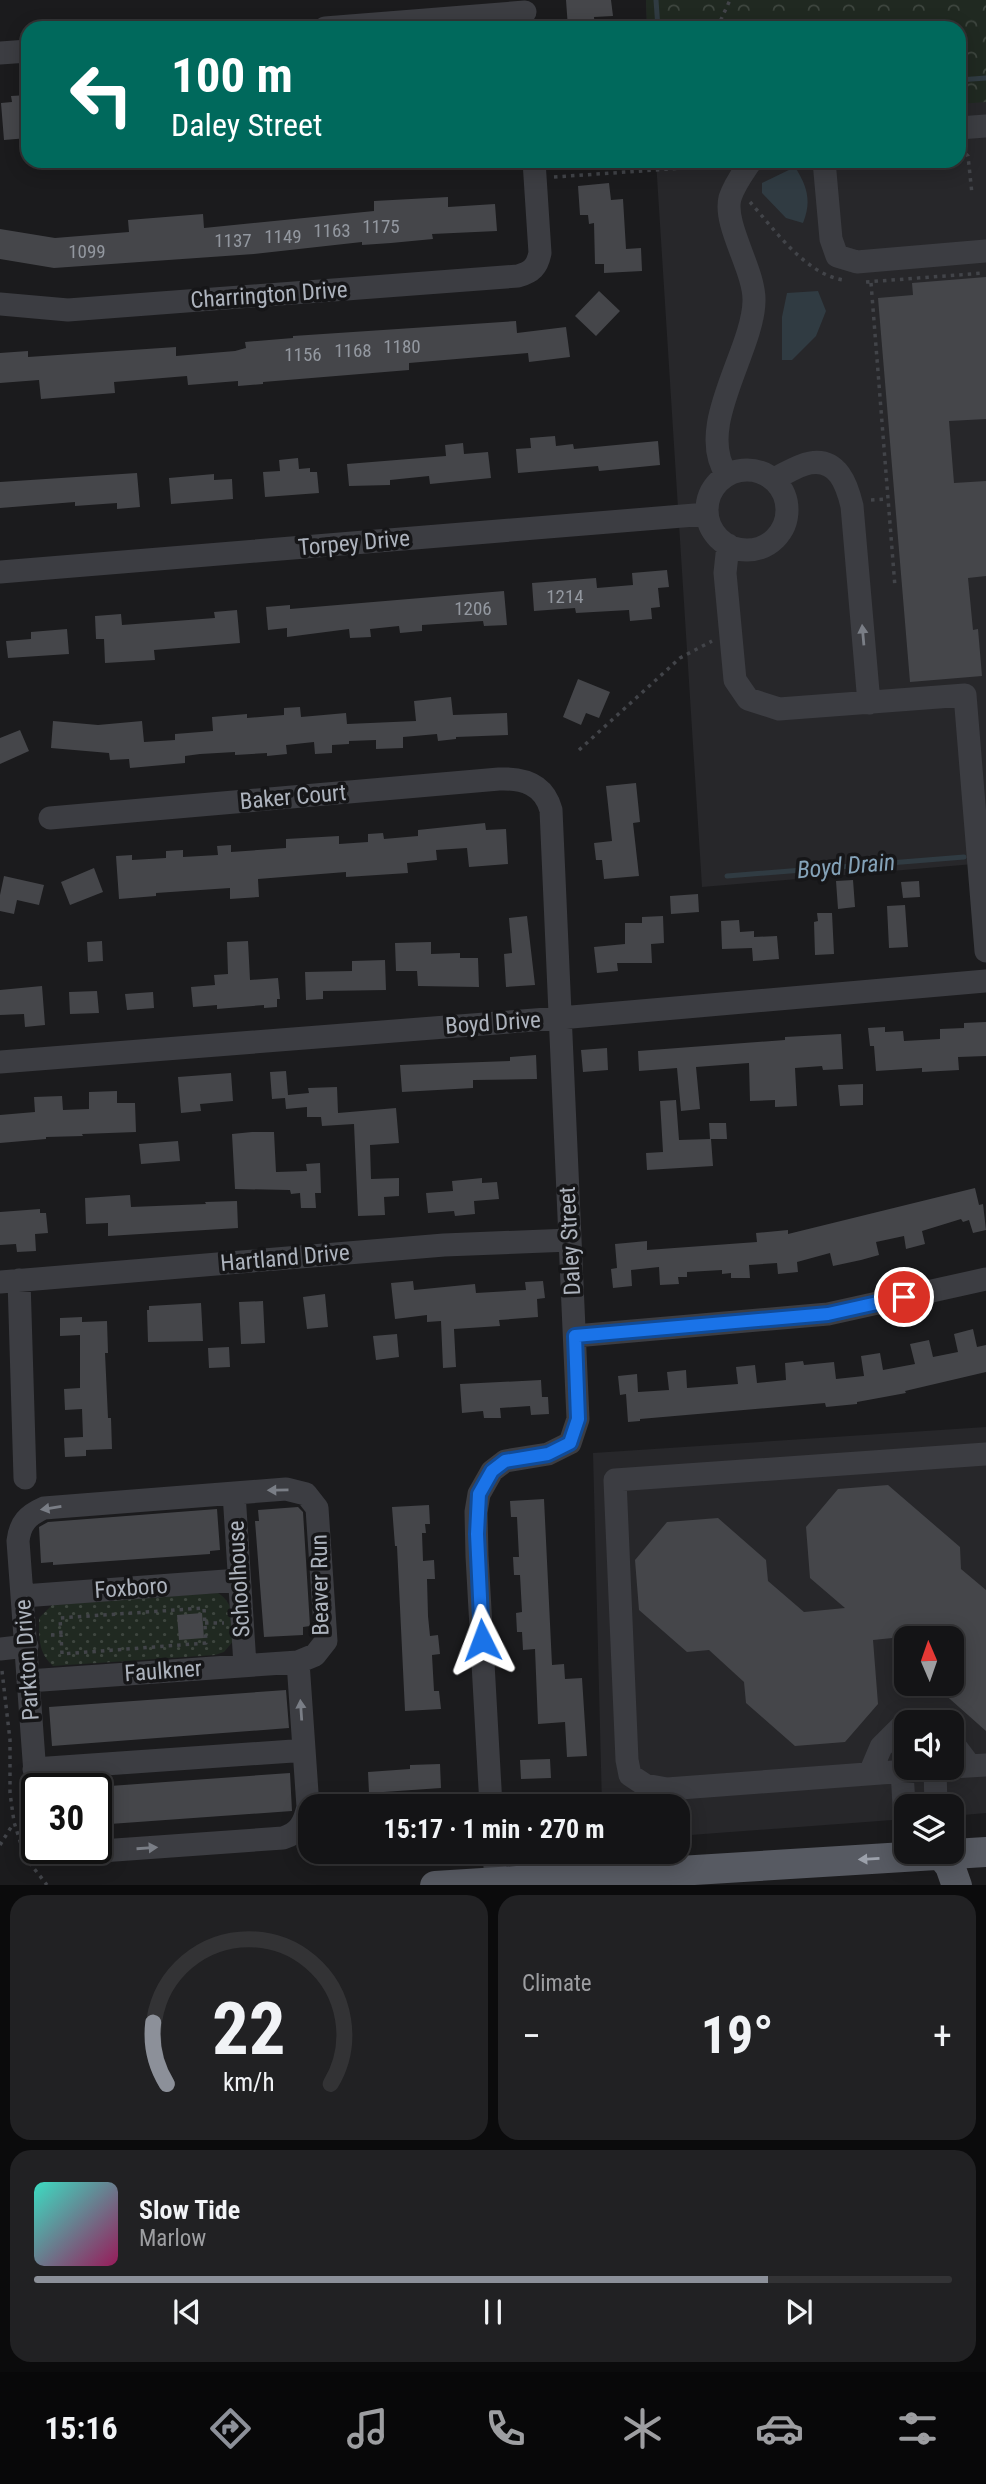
<!DOCTYPE html>
<html lang="en">
<head>
<meta charset="utf-8">
<style>
	:root { --surface:#141416; --page:#212123; --text:#f1f3f6; --muted:#9d9ea1; --line:#333335; --accent:#8c9099 }
	body { margin:0; font-family:"Roboto Condensed",sans-serif; background:var(--page); color:var(--text); height:100vh; display:flex; flex-direction:column; font-size:26px; white-space:nowrap }
	* { box-sizing:border-box; margin:0 }
	p { font-size:23px; color:var(--muted) }
	.icon { flex:none; width:38px; height:38px; fill:none; stroke:currentColor; stroke-width:2; stroke-linecap:round; stroke-linejoin:round }
	.map { position:relative; height:1885px; overflow:hidden }
	.drawer { display:flex; flex-direction:column; gap:10px; padding:10px; background:#0b0b0c; flex:1 }
	.drawer>* { flex:none }
	.top-card { position:absolute; left:21px; top:21px; width:945px; height:147px; border-radius:21px; box-shadow:0 4px 18px #0003,0 0 0 2px var(--line); background:#00695c; color:#fff; overflow:hidden }
	.needle { width:46px; rotate:358deg }
	.tools { position:absolute; left:894px; top:1626px; display:grid; gap:14px }
	.tools a { display:grid; place-items:center; width:70px; height:70px; border-radius:14px; background:var(--surface); box-shadow:0 4px 18px #0003,0 0 0 2px var(--line); font-size:35px }
	.speed { position:absolute; left:21px; top:1773px; display:flex; gap:14px; font-size:35px; font-weight:700; text-align:center }
	.speed>* { display:grid; place-content:center; width:91px; height:91px; border-radius:50%; background:var(--surface); box-shadow:0 4px 18px #0003,0 0 0 2px var(--line); line-height:1 }
	.speed .limit { border:4px solid #111; border-radius:10px; background:#fff; color:#111 }
	.pin { position:absolute; display:grid; place-items:center; width:60px; height:60px; color:#fff; margin:-30px; border:4px solid #fff; border-radius:50%; box-shadow:0 2px 7px #0007 }
	.me { position:absolute; width:77px; margin:-38px; rotate:357deg; stroke-linejoin:round; filter:drop-shadow(0 0 5px #0008) }
	.turn { display:flex; align-items:center; gap:24px; height:147px; padding:0 35px; font-size:32px }
	.turn .icon { width:91px; height:91px; stroke-width:2.5 }
	.turn b { display:block; font-size:49px; line-height:60px }
	.big { font-size:52px; font-weight:700; line-height:1.1 }
	.drawer .widget { flex:1; display:flex; flex-direction:column; justify-content:center; gap:10px; min-width:0; padding:0 24px; border-radius:21px; background:var(--page) }
	.drawer .dial { align-items:center; gap:0 }
	.dial svg { height:182px; overflow:visible; fill:none; stroke:var(--line); stroke-width:7; stroke-linecap:round; text-anchor:middle }
	.dial text { fill:var(--text); stroke:none }
	.song { display:flex; align-items:center; gap:21px }
	.cover { width:84px; height:84px; border-radius:10px; background:linear-gradient(135deg,hsl(170 70% 55%),hsl(330 70% 35%)) }
	.played { height:7px; border-radius:4px; background:linear-gradient(90deg,var(--accent) 80%,var(--line) 80%) }
	.keys { display:flex; justify-content:space-around; direction:ltr }
	.heat { display:flex; justify-content:space-between; align-items:center; font-size:38px; direction:ltr }
	.drawer .tiles { flex:1; display:grid; gap:10px; grid-template-columns:1fr 1fr }
	.widget:last-child { grid-column:span 2 }
	.trip { position:absolute; left:298px; top:1794px; width:392px; height:70px; border-radius:21px; background:var(--surface); box-shadow:0 4px 18px #0003,0 0 0 2px var(--line); font-weight:700; line-height:70px; text-align:center }
	.tabs { display:flex; height:112px; justify-content:space-around; align-items:center; background:#080809; color:var(--muted) }
	.tabs .icon { width:49px; height:49px }
	.tabs .active { color:var(--accent) }
	.tabs b { font-size:32px; color:var(--text) }
	.map>svg:first-child { display:block }
</style>
</head>
<body>
<div class="map">
<svg width="986" height="1886" viewBox="0 0 986 1886">
	<defs>
		<pattern id="forest-crowns" width="20" height="18" patternUnits="userSpaceOnUse" patternTransform="scale(1.75)"><rect width="20" height="18" fill="#202921"/><path d="M2 6a3 3 0 1 1 6 0M12 15a3 3 0 1 1 6 0" fill="none" stroke="#3e463f"/></pattern>
		<pattern id="park-dots" width="8" height="8" patternUnits="userSpaceOnUse" patternTransform="scale(1.75)"><rect width="8" height="8" fill="#202921"/><path d="M2 2h.1M6 6h.1" fill="none" stroke="#3e463f" stroke-width="1.8" stroke-linecap="round"/></pattern>
	</defs>
	<rect width="100%" height="100%" fill="#1b1b1d"/>
	<!-- built -->
	<path fill="#27272a" fill-rule="evenodd" d="M646 0H986V863L702 887 656 161H959V28H647Z
		M986 1427V1813L952 1816V1806H906V1819L677 1836V1806H602L593 1453ZM906 1638H952V1684H906ZM906 1722H952V1768H906Z"/>
	<!-- forest -->
	<path fill="url(#forest-crowns)" d="M646 0H986V102L959 104V28H647Z"/>
	<!-- park -->
	<path fill="url(#park-dots)" d="M218 1593C235 1604 233 1620 235 1639L224 1652 215 1655 53 1666C38 1652 39 1638 39 1618L54 1603Z"/>
	<!-- water -->
	<path fill="#303b42" d="M795 167C807 186 812 201 803 223L786 218 762 193V183Z
		M818 291 826 311 816 336 792 360H782V317L787 293Z"/>
	<g fill="none" stroke-linecap="round" stroke-linejoin="round">
		<!-- stream -->
		<path stroke="#303b42" stroke-width="5" d="M656 0 658 28
			M959 80 986 78
			M727 876 964 857"/>
	</g>
	<!-- building -->
	<path fill="#45464a" d="M566 0H611L613 16 594 17 595 28H568Z
		M28 95V138L4 140 1 103 12 102 11 96Z
		M609 183 611 200 623 199 626 249 641 248 642 271 604 273V264H595L594 223 589 224 588 215H580L578 186Z
		M448 197V207L495 204 497 231 432 234 433 239 391 243 362 245V242L254 254 54 268 0 259V229L55 238 129 232 128 220 203 214 204 228 374 211V201Z
		M986 277V419L949 421 954 483 986 481V576L968 578 973 630 978 629 982 676 910 682 878 298 913 295 912 283Z
		M599 291 620 311 596 336 575 316Z
		M516 321 517 333 566 327 570 357 529 362 528 353 409 363V370L263 382V384L238 386V381L188 385 187 376 114 382 115 393 41 399 39 380 0 383V353L28 351V357L176 347V356L235 351 246 348 245 342 293 338V336Z
		M555 436 556 446 573 444 574 449 658 441 660 465 599 471 598 466 518 473 516 449 531 448 530 438Z
		M463 443 464 454 488 452 491 478 430 484 429 476 390 480V485L349 486 347 464 446 456 445 445Z
		M298 458 299 469 310 468V472H317L319 493 265 497 263 472 280 471 279 460Z
		M137 473 140 507 117 509V503L75 506V502L0 508V482Z
		M214 474V480L232 479 233 499 171 504 169 478Z
		M667 570 669 587 658 588 660 607 651 608 652 619 630 621 629 610 576 613 575 608 534 611 532 583 596 578 597 588 633 585 632 573Z
		M504 591 507 625 484 626 483 621 422 625V631L400 633 399 626 370 629 371 637 350 638 349 629 287 637V628L268 630 266 607 290 605V609Z
		M237 610 240 643 154 650 155 660 105 663 104 639H96L95 616 121 614 122 625 215 618 214 612Z
		M67 629 69 654 8 658 6 641 31 639V632Z
		M578 679 610 692 599 718 586 713 581 725 563 717Z
		M451 697 453 715 507 713 508 735 456 737V739L438 741 437 734 403 737V748L376 749V740L349 741V744L332 745V753L315 754 314 742 286 745 287 754 267 756V753L235 755V752L200 754 185 756V763L130 768 129 759 110 760 109 753 51 748 53 721 98 725 142 721 144 742 175 740V734L213 731 212 717 247 714V718L284 715V708L300 707 301 717 346 713 347 724 416 721 414 701Z
		M20 730 29 751 0 764V738Z
		M636 783 640 822 633 823 639 876 604 879 602 860H596L594 843 612 841 606 786Z
		M485 823 486 830 506 829 508 864 469 867 467 848 436 850 437 860 407 863 408 873 346 877V872L258 879 259 897 230 899V888L156 893V896L119 899 116 856 132 855V860L166 858V851L183 850V857L218 855 217 846 231 845V852L286 848V839L339 836V844L368 842V834L383 833 384 839 418 836V830Z
		M94 868 103 892 70 905 61 882Z
		M4 876 44 885 39 905 17 900 14 914 0 911V895Z
		M853 880 855 907 838 909 836 881Z
		M919 881 920 897 903 898 901 882Z
		M698 894 699 912 671 914 670 896Z
		M905 905 908 947 889 948 887 906Z
		M817 913H832L834 954 815 955 814 922 818 921Z
		M527 916 535 985 506 987 504 954 512 953 509 918Z
		M663 916 664 943 651 944 652 963H617L618 971 597 973 594 947 625 944V923H642V917Z
		M739 920 740 932 754 931V937L777 936 779 959 753 961 752 948 722 949 721 921Z
		M102 941 103 961 88 962 87 942Z
		M248 941 250 980 278 978 280 999H277V1007L264 1008V1005L217 1009V1005L193 1007 191 987 215 985 214 975 228 974 227 942Z
		M431 942V954L460 953V958H478L479 987 418 986 417 971H396L395 943Z
		M385 960 386 990 323 991V999L306 1000 305 972 352 971V961Z
		M42 986 45 1025 25 1027 24 1014 0 1015V990Z
		M97 991 99 1013 70 1014 69 992Z
		M153 992 154 1008 127 1010 125 994Z
		M986 1022V1056L958 1057 959 1070 922 1072V1068L876 1071 874 1046H870L868 1028 885 1027V1032L903 1031 904 1041 940 1039V1029L964 1028V1023Z
		M841 1034 843 1069 823 1070 822 1066 795 1068 797 1106 775 1107V1100L750 1101 749 1063 696 1067 700 1109 681 1111 677 1068 639 1071 638 1051 785 1040V1037Z
		M607 1048 608 1070 583 1072 581 1050Z
		M536 1055 537 1079 473 1080V1088L402 1092 400 1065 510 1061V1057Z
		M286 1071 288 1095 309 1093 308 1088 337 1087 338 1113 396 1108 399 1143 370 1145 371 1179 399 1178V1196L384 1197 385 1215 358 1216 354 1124 322 1126 321 1117H307V1107L286 1109 285 1098 272 1099 270 1072Z
		M231 1073 233 1101 200 1104 201 1111 181 1113 178 1077Z
		M863 1084V1105L840 1106 838 1085Z
		M117 1091V1103H135L136 1132 82 1134 83 1136 46 1137V1139L0 1143V1115L35 1112 34 1097 62 1096 63 1110 89 1109V1092Z
		M676 1100 679 1140 710 1139 709 1123H726L727 1139H711L713 1166 647 1170 646 1153 663 1152 660 1101Z
		M252 1132H274L276 1172 307 1171 306 1164 320 1163 321 1193H315L316 1208H301L300 1193 291 1194 290 1190 235 1189 232 1134Z
		M178 1141 180 1161 141 1164 139 1144Z
		M482 1178V1183L497 1182 499 1199 474 1201 475 1214 455 1216 454 1211 428 1213 426 1193 453 1191 452 1181Z
		M975 1188 979 1205 983 1204 986 1230 973 1233 969 1220 963 1222 961 1219 922 1231 925 1244 906 1249 904 1236 876 1242 879 1255 861 1260 833 1266 830 1253 797 1262 798 1272 778 1274 777 1263 749 1265 750 1278H731V1273L722 1274V1270L687 1272V1277H678L679 1284 660 1285 659 1267 631 1270 632 1286 613 1288 611 1269 617 1268 615 1244 647 1241V1250L757 1242 756 1233 788 1230V1234Z
		M130 1195 131 1207 206 1204 205 1202 237 1201 238 1228 108 1236V1223L86 1224 85 1198Z
		M40 1209V1213H46L48 1233 35 1234 36 1251 17 1252 16 1244 0 1245V1212Z
		M413 1281 414 1290 475 1284 476 1293 526 1290 525 1282 543 1281 545 1298 537 1299 538 1317 499 1320 500 1326 454 1329 456 1367 443 1368 441 1321 427 1322V1315L395 1319 391 1283Z
		M325 1294 328 1327 307 1329 303 1297Z
		M263 1301 265 1343 241 1344 239 1302Z
		M201 1303 203 1341 148 1342 147 1310H149V1306Z
		M82 1317V1322L107 1321 108 1353H105L108 1418H111L112 1449 86 1450V1456L65 1457 64 1438 83 1437 82 1409 65 1410 64 1389 80 1388V1335L60 1336V1318Z
		M973 1329 977 1347 986 1345V1372L905 1391 906 1393 857 1402V1404L826 1407 825 1403 640 1419V1421L628 1422 626 1394 620 1395 618 1376 637 1374 638 1392 669 1390 667 1372 686 1370 687 1388 738 1384 736 1367 755 1365 757 1383 786 1380 785 1363 803 1361 804 1365 834 1362 836 1379 864 1376 861 1356 880 1353 883 1370 915 1364 910 1344 929 1340 933 1357 958 1352 954 1334Z
		M397 1334 399 1357 376 1360 373 1336Z
		M229 1347 230 1367 209 1368 208 1348Z
		M541 1380 542 1397H548L549 1414 531 1415 530 1406 500 1408 501 1418H484L483 1411 462 1413 460 1384Z
		M888 1485 960 1547 961 1569 986 1590V1731L933 1684H952V1638L902 1637 873 1640 878 1704 845 1742 795 1746 746 1703 744 1682 709 1650 687 1652 639 1610 635 1560 667 1522 718 1518 766 1560 768 1581 804 1612 845 1608 810 1578 806 1527 838 1489Z
		M544 1499 552 1665 564 1664 565 1679 582 1678 587 1756 567 1757 565 1722 538 1724 535 1649 523 1650 522 1632H517L516 1613 522 1612 520 1575H514L513 1557H519L517 1517H511L510 1501Z
		M429 1505 430 1524H425L426 1533H422L423 1561 434 1560 435 1579H427L428 1616 430 1636 438 1635 440 1654 432 1655 434 1691H439L441 1709 405 1711 397 1546H395L392 1507Z
		M298 1507 303 1512 310 1626 303 1627V1635L264 1637 255 1521H259L258 1510Z
		M217 1509 220 1550 210 1551V1554L53 1565V1562L41 1563 39 1527 48 1522Z
		M202 1613 204 1638 179 1640 177 1615Z
		M286 1690 289 1728 52 1746 49 1707Z
		M550 1759 551 1778 521 1779 520 1760Z
		M440 1764 441 1788 369 1793 368 1772 410 1769V1765Z
		M290 1773 292 1811 96 1825V1787Z"/>
	<g fill="none" stroke-linecap="round" stroke-linejoin="round">
		<!-- path -->
		<path stroke="#424449" stroke-width="3.5" stroke-dasharray="3.5 5" stroke-linecap="butt" d="M717 28 730 0
			M963 146 964 152 968 156 972 194
			M709 161 721 171
			M554 177 713 166
			M750 202C774 229 806 275 844 280
			M866 282 984 273
			M871 283 895 587
			M871 500 888 499
			M579 750 680 658 712 641
			M205 1623H224
			M51 1635H61L62 1654 206 1643 204 1608 60 1618 61 1635
			M2 1671 10 1740V1793L14 1822 25 1857 47 1885
			M0 1845 13 1824"/>
		<!-- minor -->
		<path stroke="#3c3d42" stroke-width="23" d="M325 28 525 12
			M0 53 28 51
			M959 128 986 126
			M824 161 831 239 837 256 857 262 986 251
			M0 304 68 310 518 276C532 272 537 267 540 253L534 161
			M707 510a40 40 0 1 1 80 0a40 40 0 1 1-80 0Z
			M727 475C694 427 753 352 754 301 755 271 723 225 730 198 734 185 743 173 751 161
			M774 479C785 474 798 465 810 463 838 458 847 485 852 506L869 703
			M728 545 725 573 735 680 748 699 779 709 965 695 986 951
			M0 572 707 514
			M50 818 499 779C523 778 544 784 551 810L578 1419 570 1443 548 1454 505 1461 492 1471 479 1494 476 1512 477 1556 491 1806
			M0 1062 560 1018 986 981
			M19 1280 25 1478
			M0 1282 444 1245 570 1240
			M575 1336 828 1314 986 1279
			M234 1493 245 1665
			M23 1596 239 1580
			M0 1649 27 1646
			M28 1681 298 1662 315 1655 326 1641 317 1508 306 1494 286 1489 44 1508C28 1515 20 1523 18 1541L37 1801
			M952 1742 970 1766
			M952 1767 986 1765
			M935 1768 936 1806
			M947 1768 667 1789 645 1785 630 1775 627 1760 615 1480 986 1454
			M34 1769 293 1751 304 1753
			M902 1771 907 1857
			M870 1773 881 1747 901 1727H906
			M53 1848 73 1853 283 1838C299 1833 304 1824 308 1807L298 1662
			M494 1852 496 1882"/>
		<!-- major -->
		<path stroke="#575a62" stroke-width="30" d="M941 1855 950 1866 957 1886
			M435 1886 986 1852"/>
	</g>
	<!-- one-way arrows -->
	<defs><path id="oneway-solid" d="M-6-.8H1V-3.2L6.5 0L1 3.2V.8H-6Z" transform="scale(1.75)"/></defs>
	<g fill="#7a7e86">
		<use href="#oneway-solid" transform="translate(863 635) rotate(-95)"/>
		<use href="#oneway-solid" transform="translate(278 1490) rotate(179)"/>
		<use href="#oneway-solid" transform="translate(51 1508) rotate(171)"/>
		<use href="#oneway-solid" transform="translate(301 1710) rotate(-94)"/>
		<use href="#oneway-solid" transform="translate(147 1848) rotate(-4)"/>
	</g>
	<use fill="#9ca1ab" href="#oneway-solid" transform="translate(869 1859) rotate(177)"/>
	<g fill="none" stroke-linecap="round" stroke-linejoin="round">
		<!-- route casing -->
		<g stroke="#114b97" stroke-width="18">
			<path id="route" d="M482 1640 477 1534 479 1494 492 1471 505 1461 548 1454 570 1443 578 1419 575 1336 828 1314 904 1297"/>
		</g>
		<!-- route -->
		<use href="#route" stroke="#1a73e8" stroke-width="12"/>
	</g>
	<g text-anchor="middle" dominant-baseline="central" stroke-width="7" stroke-linejoin="round" paint-order="stroke">
		<!-- number labels -->
		<g font-size="19" fill="#9398a0">
			<text x="381" y="226">1175</text>
			<text x="332" y="230">1163</text>
			<text x="283" y="236">1149</text>
			<text x="233" y="240">1137</text>
			<text x="87" y="251">1099</text>
			<text x="402" y="346">1180</text>
			<text x="353" y="350">1168</text>
			<text x="303" y="354">1156</text>
			<text x="565" y="596">1214</text>
			<text x="473" y="608">1206</text>
		</g>
		<!-- street labels -->
		<g font-size="23" fill="#adb3bd" stroke="#161618">
			<text transform="translate(269 295) rotate(-4)">Charrington Drive</text>
			<text transform="translate(354 543) rotate(-5)">Torpey Drive</text>
			<text transform="translate(293 797) rotate(-5)">Baker Court</text>
			<text transform="translate(493 1023) rotate(-4)">Boyd Drive</text>
			<text transform="translate(570 1241) rotate(-93)">Daley Street</text>
			<text transform="translate(285 1258) rotate(-5)">Hartland Drive</text>
			<text transform="translate(239 1579) rotate(-93)">Schoolhouse</text>
			<text transform="translate(320 1585) rotate(-91)">Beaver Run</text>
			<text transform="translate(131 1588) rotate(-4)">Foxboro</text>
			<text transform="translate(27 1660) rotate(-94)">Parkton Drive</text>
			<text transform="translate(163 1671) rotate(-4)">Faulkner</text>
		</g>
		<!-- water labels -->
		<g font-size="24" font-style="italic" fill="#84a2b8" stroke="#161618">
			<text transform="translate(846 866) rotate(-5)">Boyd Drain</text>
		</g>
	</g>
</svg>
<div class="tools">
<a><svg class="needle" viewBox="-14 -14 28 28"><path d="M0-13l5 13h-10z" fill="#e53935"/><path d="M0 13l5-13h-10z" fill="#9d9ea1"/></svg></a>
<a><svg class="icon" aria-label="sound" viewBox="0 0 24 24"><path d="M4 9h4l5-4v14l-5-4H4zM17 9q2 3 0 6"/></svg></a>
<a><svg class="icon" aria-label="layers" viewBox="0 0 24 24"><path d="M12 4l9 5-9 5-9-5zM3 14l9 5 9-5"/></svg></a>
</div>
<div class="speed"><div class="limit">30</div></div>
<div class="pin" style="left:904px;top:1297px;background:#d93025"><svg class="icon" aria-label="arrive" viewBox="0 0 24 24"><path d="M6 21V4h12l-3 4 3 4H6"/></svg></div>
<svg class="me" style="left:482px;top:1640px" viewBox="-20 -20 40 40"><path d="M0-17L14 15 0 8-14 15z" fill="#1a73e8" stroke="#fff" stroke-width="4"/></svg>
<div class="trip">15:17 · 1 min · 270 m</div>
<div class="top-card">
<div class="turn"><svg class="icon" aria-label="left" viewBox="0 0 24 24"><path d="M17 20v-9H6M10 6l-5 5 5 5"/></svg><div><b>100 m</b>Daley Street</div></div>
</div>
</div>
<section class="drawer">
<div class="tiles">
<div class="widget dial"><svg viewBox="0 0 100 80">
<path d="M14 69A42 42 0 1 1 86 69"/>
<path d="M14 69A42 42 0 0 1 8 42" stroke="#8c9099"/>
<text x="50" y="56" font-size="32" font-weight="700">22</text>
<text x="50" y="72" font-size="11">km/h</text>
</svg></div>
<div class="widget"><p>Climate</p>
<div class="heat"><a>−</a><b class="big">19°</b><a>+</a></div>
</div>
<div class="widget">
<div class="song"><i class="cover"></i><div><b>Slow Tide</b><p>Marlow</p></div></div>
<div class="played"></div>
<div class="keys"><svg class="icon" aria-label="previous" viewBox="0 0 24 24"><path d="M18 5L8 12l10 7zM5 5v14"/></svg><svg class="icon" aria-label="pause" viewBox="0 0 24 24"><path d="M8 5v14M16 5v14"/></svg><svg class="icon" aria-label="next" viewBox="0 0 24 24"><path d="M6 5l10 7-10 7zM19 5v14"/></svg></div>
</div>
</div>
</section>
<nav class="tabs">
<b>15:16</b>
<svg class="icon active" aria-label="directions" viewBox="0 0 24 24"><path d="M12 3l9 9-9 9-9-9zM9 14v-3h6M13 9l2 2-2 2"/></svg>
<svg class="icon" aria-label="music" viewBox="0 0 24 24"><path d="M9 18V5l10-2v13"/><circle cx="6" cy="18" r="3"/><circle cx="16" cy="16" r="3"/></svg>
<svg class="icon" aria-label="phone" viewBox="0 0 24 24"><path d="M5 4h4l2 5-3 2q2 4 5 5l2-3 5 2v4C11 20 4 13 5 4z"/></svg>
<svg class="icon" aria-label="climate" viewBox="0 0 24 24"><path d="M12 3v18M4 7l16 10M4 17L20 7"/></svg>
<svg class="icon" aria-label="car" viewBox="0 0 24 24"><path d="M5 17H2v-5l4-1 3-4h7l3 4 3 1v5h-3M9 17h6M6 11h13"/><circle cx="7" cy="17" r="2"/><circle cx="17" cy="17" r="2"/></svg>
<svg class="icon" aria-label="filters" viewBox="0 0 24 24"><path d="M4 7h16M4 17h16"/><circle cx="9" cy="7" r="2"/><circle cx="15" cy="17" r="2"/></svg>
</nav>
</body>
</html>
